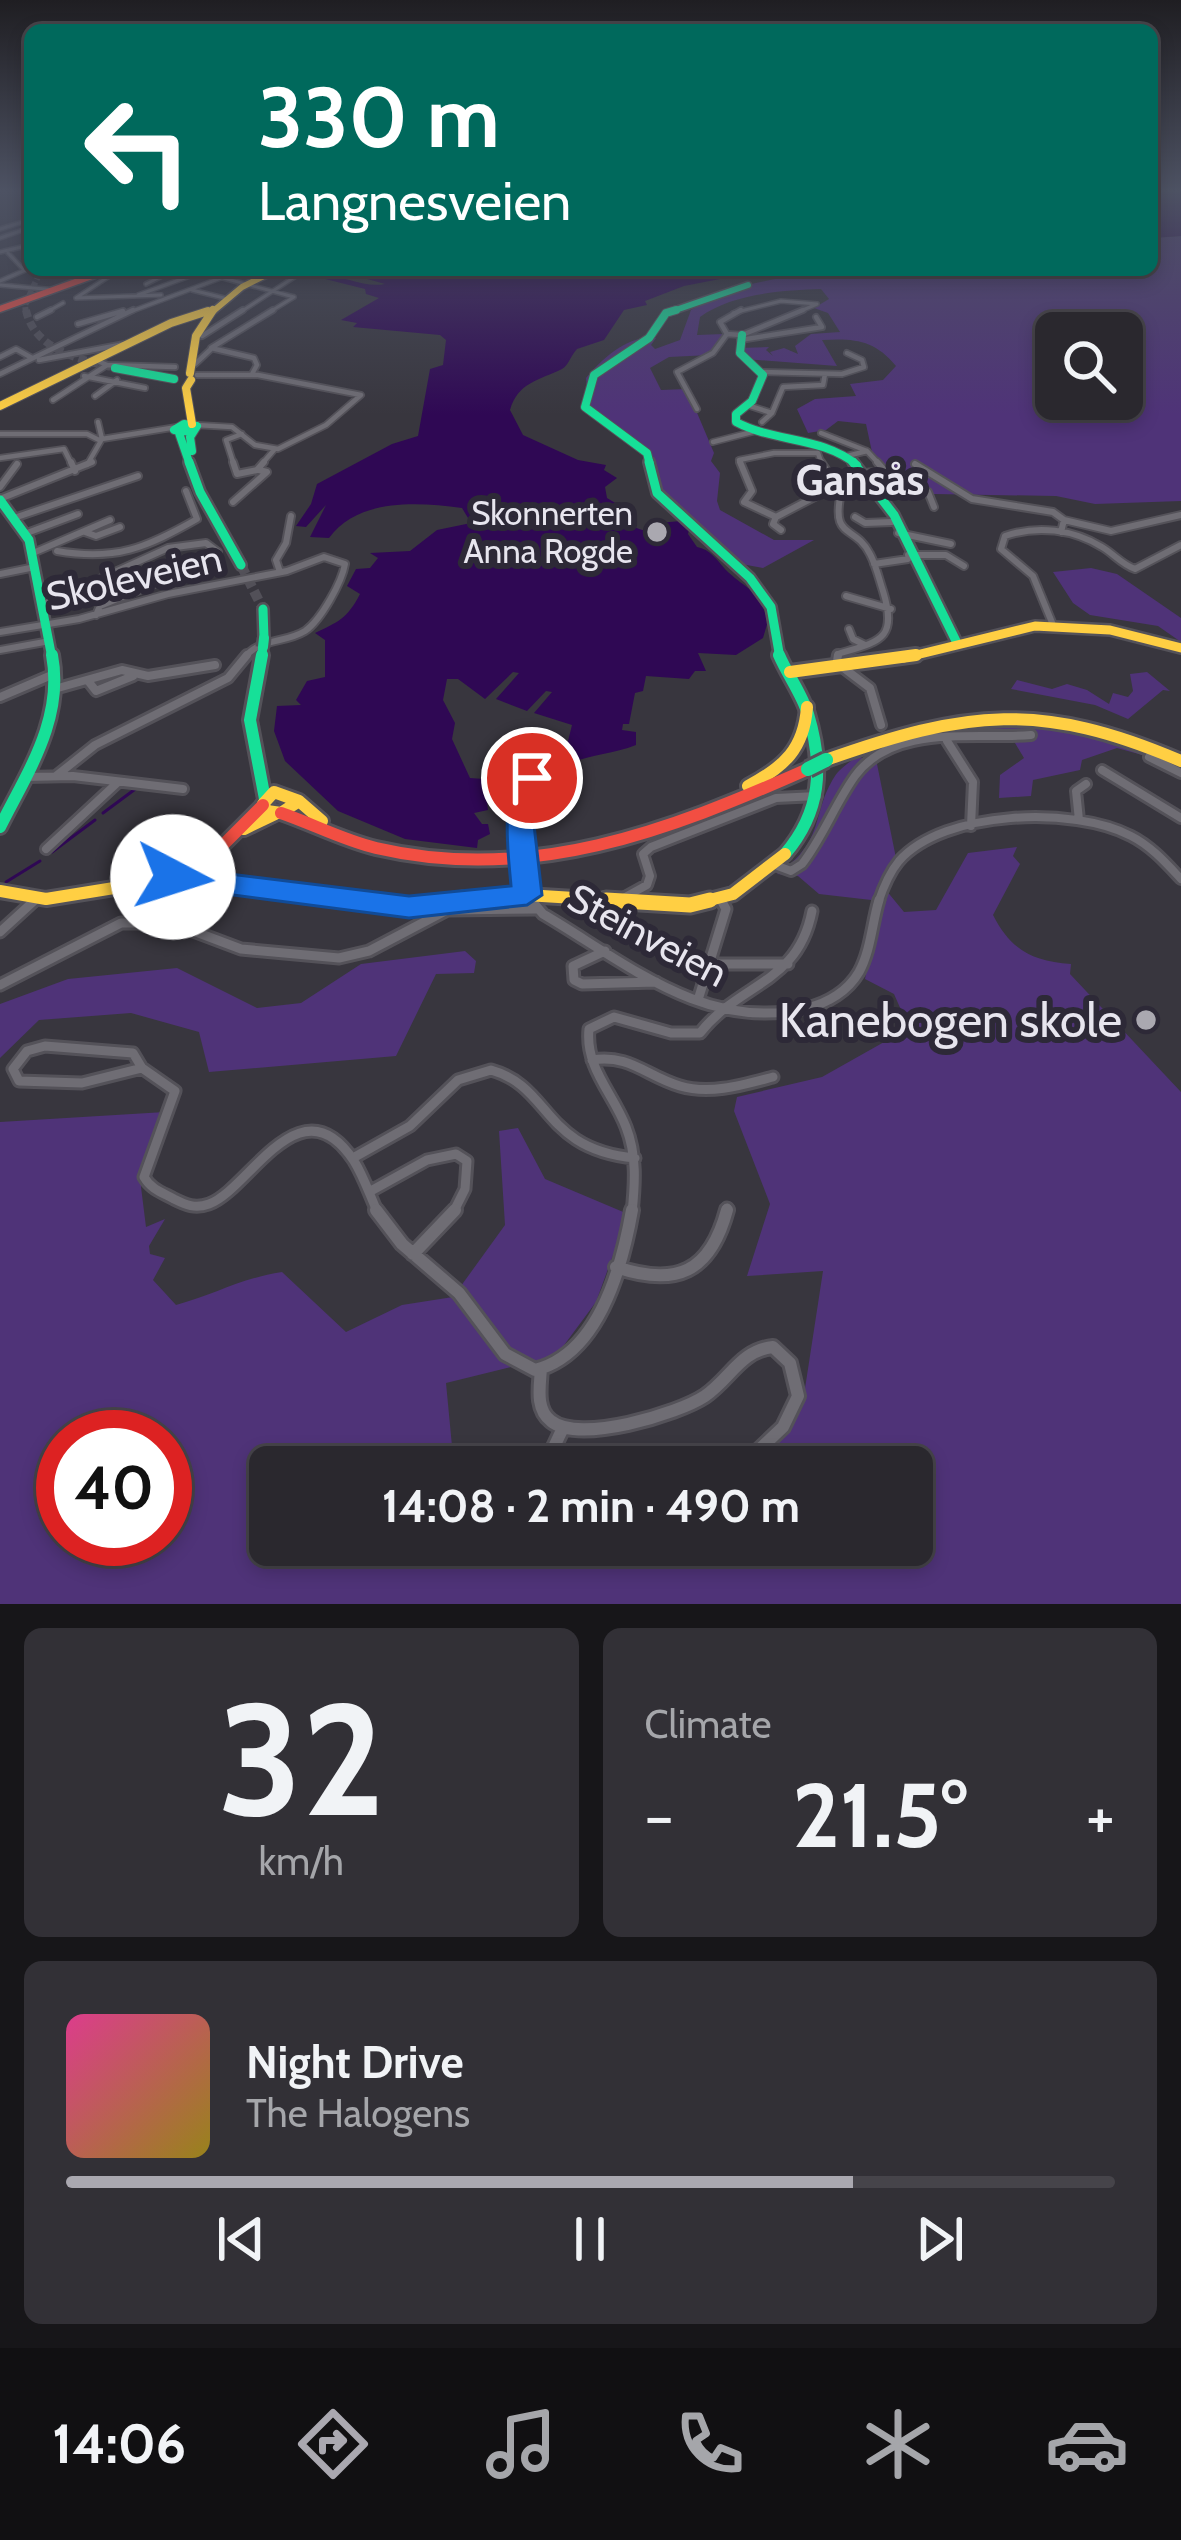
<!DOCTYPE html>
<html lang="en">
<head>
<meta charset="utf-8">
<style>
	:root { --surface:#2a282e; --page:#323036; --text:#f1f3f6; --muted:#a5a6aa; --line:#46444a; --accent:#aaa8b0 }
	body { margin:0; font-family:Cabin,sans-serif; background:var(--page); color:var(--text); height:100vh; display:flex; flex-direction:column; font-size:45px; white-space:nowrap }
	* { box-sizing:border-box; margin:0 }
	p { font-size:39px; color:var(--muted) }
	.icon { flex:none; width:66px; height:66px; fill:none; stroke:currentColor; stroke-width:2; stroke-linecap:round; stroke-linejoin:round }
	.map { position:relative; height:1604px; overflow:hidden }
	.side { display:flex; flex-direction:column; gap:24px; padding:24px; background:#171619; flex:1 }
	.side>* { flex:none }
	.hud { position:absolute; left:24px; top:24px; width:1134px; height:252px; border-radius:18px; box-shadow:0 6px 18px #0003,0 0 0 3px var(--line); background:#00695c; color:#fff; overflow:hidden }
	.buttons { position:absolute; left:1035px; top:312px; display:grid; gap:24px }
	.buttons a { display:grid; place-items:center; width:108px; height:108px; border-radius:18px; background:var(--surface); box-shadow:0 6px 18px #0003,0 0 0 3px var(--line); font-size:60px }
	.speed { position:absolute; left:36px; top:1410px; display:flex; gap:24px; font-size:60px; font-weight:700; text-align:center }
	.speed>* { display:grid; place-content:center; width:156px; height:156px; border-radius:50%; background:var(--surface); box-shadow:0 6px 18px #0003,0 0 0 3px var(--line); line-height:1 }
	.speed .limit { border:18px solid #d22; background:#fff; color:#111 }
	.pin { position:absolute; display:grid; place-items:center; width:102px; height:102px; color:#fff; margin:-51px; border:6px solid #fff; border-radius:50%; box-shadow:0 3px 12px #0007 }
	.me { position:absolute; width:132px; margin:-66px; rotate:95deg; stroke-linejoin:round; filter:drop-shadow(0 0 9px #0008) }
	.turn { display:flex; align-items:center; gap:42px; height:252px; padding:0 36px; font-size:54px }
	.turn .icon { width:156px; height:156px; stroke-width:2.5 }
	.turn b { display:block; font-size:84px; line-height:102px }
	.big { font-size:90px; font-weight:800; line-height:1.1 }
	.side .widget { flex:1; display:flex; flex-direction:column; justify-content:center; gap:18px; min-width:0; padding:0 42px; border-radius:18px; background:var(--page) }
	.side .dial { align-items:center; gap:0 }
	.dial b { font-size:156px; line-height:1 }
	.song { display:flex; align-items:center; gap:36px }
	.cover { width:144px; height:144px; border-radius:18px; background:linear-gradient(135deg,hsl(330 70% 55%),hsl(50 70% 35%)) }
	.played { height:12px; border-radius:6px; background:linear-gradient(90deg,var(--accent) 75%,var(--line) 75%) }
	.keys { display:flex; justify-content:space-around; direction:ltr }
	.heat { display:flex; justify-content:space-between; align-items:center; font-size:66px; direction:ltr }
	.side .tiles { flex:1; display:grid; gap:24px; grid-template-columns:1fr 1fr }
	.widget:last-child { grid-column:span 2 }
	.trip { position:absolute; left:249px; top:1446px; width:684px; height:120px; border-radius:18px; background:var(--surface); box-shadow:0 6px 18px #0003,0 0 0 3px var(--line); font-weight:800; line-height:120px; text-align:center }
	.dock { display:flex; height:192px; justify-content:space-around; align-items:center; background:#111012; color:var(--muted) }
	.dock .icon { width:84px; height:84px }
	.dock .current { color:var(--accent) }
	.dock b { font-size:54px; color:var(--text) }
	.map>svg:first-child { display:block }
</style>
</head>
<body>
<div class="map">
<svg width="1181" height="1604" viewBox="0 0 1181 1604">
	<rect width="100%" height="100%" fill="#38363e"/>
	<!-- green -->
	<path fill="#4f3378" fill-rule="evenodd" d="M1181 236V501L1095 504 1056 496 934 494 891 477 872 452 866 424 838 421 826 430 808 433 797 409 815 399 856 396 850 384 883 380 896 366C875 340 854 338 822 340L837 366 744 359 739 348 769 347 766 350 773 356 770 352 784 348 798 354 795 346 811 334 840 332 828 313 814 308 829 299 821 289C783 290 731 294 700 317L697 335 724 334 710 355 669 357 650 368 661 390 687 389 714 453 711 461 720 473 717 501 720 510 774 540H814L763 568 736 563 658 488 653 458 589 411 586 378C603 358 629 334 656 338L651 345 655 349 680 340 691 310 733 288 817 270H1152V238ZM1056 333H1122V399H1056Z
		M1091 568 1117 574 1181 618V642L1158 626 1090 615 1073 603 1053 572Z
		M1147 672 1170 691 1163 690 1128 719 1095 705 1011 689 1017 680 1052 689 1067 684 1087 690 1109 704 1113 693 1128 697 1133 691 1130 674Z
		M1005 714 1078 722 1174 761 1168 765 1137 747 1146 756 1117 748 1082 760 1080 770 1033 780 1031 796 999 798 1000 775 1024 758 1012 738 933 740 1008 718 956 721 910 730 945 720Z
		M857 756 877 764 897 863 881 884 904 912 936 910 968 853 1017 847 1013 856 1020 864 993 915C1011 950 1032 961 1071 964L1070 974 1181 1092V1604H0V1122L165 1112 141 1187 146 1227 165 1219 149 1246 150 1254 165 1258 153 1280 176 1305C217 1294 238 1279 282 1272L346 1332 402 1305 453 1297 505 1225 499 1131 518 1128 545 1179 628 1214 596 1302 556 1356 446 1383 454 1467H270V1545H462L465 1567 505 1545H912V1467H728L802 1408 823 1271 747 1276 770 1204 734 1111 737 1097 822 1077 909 1028 894 994 865 979 880 901 819 894 798 876 777 874C827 840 810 815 835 776 839 769 850 762 857 756ZM63 1437H165V1539H63Z
		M465 951 476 961 474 973 436 974 396 1056 209 1072 199 1032 131 1013 39 1020 0 1058V1004L68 979 177 968 257 1008 301 1003 361 964Z"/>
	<!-- water -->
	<path fill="#2f0854" d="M1152 191H1181V236L1152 238Z
		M359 270 397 278 412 270H767L684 286 645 301 647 305 624 310 604 340 577 349C570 357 568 366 562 369 540 380 518 382 510 410L523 435 578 460 606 465 604 470 617 478 605 487 607 498 617 504 612 512C629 523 636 534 661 530L658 523 681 521 690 526 688 534 697 547C710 549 717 560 725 569 747 591 757 586 768 621L763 638 736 655 698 653 706 671H695L689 679 646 676 643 691 635 693 629 724H623L622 730 636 732V745C614 754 592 754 571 763L564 760 559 747 567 745 572 725 534 713 552 692 546 691 527 711 496 699 519 673 513 672 485 699 458 679H447L443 700 455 723 452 739 470 778 484 779 488 810 474 813 482 824H488L490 834 478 840 477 848 405 839 338 811 285 761 274 731 277 706 301 705 296 700 307 681 325 677V640L315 633C338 622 347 619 360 594L347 586 356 569 370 568 378 558 370 553 410 551 437 530 471 523 462 508C412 501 357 500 329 538L310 537 326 505 306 527 296 526 311 504 317 484 392 444 418 436 430 369 443 365 446 340 440 335 353 327 357 323 341 320 379 298 366 294 365 289 309 275C335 270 361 289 385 284L339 271Z"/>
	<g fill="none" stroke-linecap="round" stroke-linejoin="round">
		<!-- stream -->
		<path stroke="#2f0854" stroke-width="3" d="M103 813 138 787
			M52 852 95 820
			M6 882 40 861"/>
		<!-- highway-tunnel-far2 -->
		<path stroke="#525058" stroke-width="6" stroke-dasharray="6 3" stroke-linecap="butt" d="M26 313 25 305 41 270"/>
		<!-- highway-tunnel-far1 -->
		<path stroke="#525058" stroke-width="8" stroke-dasharray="8 4.5" stroke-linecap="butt" d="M26 310C34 350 81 360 115 368"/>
		<!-- highway-tunnel -->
		<path stroke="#525058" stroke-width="10" stroke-dasharray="10 4.5" stroke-linecap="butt" d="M241 565 263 609"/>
		<!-- street-far5 casing -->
		<g stroke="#545259" stroke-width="6">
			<path id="street-far5" d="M0 229 29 220
				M0 238 26 229 27 221
				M0 252 30 245
				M8 253 24 270
				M102 270H129
				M394 270 403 272 399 270
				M117 271 76 298 161 295
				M0 281 30 268
				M146 284 174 270
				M0 285 56 290
				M192 290 224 298
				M138 295 201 272 294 297
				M45 313 63 303
				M117 313 123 311
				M127 313 242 270
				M239 313 296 276 272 270
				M268 313 294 297
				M733 313 781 301 817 304
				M796 313 817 304"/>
		</g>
		<!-- street-far4 casing -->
		<g stroke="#545259" stroke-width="8">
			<path id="street-far4" d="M37 317 51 310
				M78 324 123 311
				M727 334 720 322 741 310
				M727 334 742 335 803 310
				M202 336 243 310
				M740 340 822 327 816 317
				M0 357 16 349 32 358
				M39 360 130 343
				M195 364 211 349
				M107 365 175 367
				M762 372 842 374 864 367 862 360 847 353
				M0 374 133 310
				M252 374 257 365 254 358 211 348 273 310
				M84 376 145 388
				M95 396 117 380
				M53 400 107 365 98 361
				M747 405 772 413 783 387 823 385 825 374
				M697 409 677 372 713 353 727 334
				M762 422 772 413
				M196 425 232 427 255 445 278 449 326 425 361 395 258 375H197
				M821 433 867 451 847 456
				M0 434H87L99 440
				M102 439 177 427
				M713 442 752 432
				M867 451 880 465
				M0 458 64 449 72 465
				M87 465 102 439 98 422
				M234 465 226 440 242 434
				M261 465 274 450
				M741 465 739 460 774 453H818L822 465"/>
		</g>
		<!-- street-far3 casing -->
		<g stroke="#545259" stroke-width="10">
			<path id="street-far3" d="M71 462 75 471
				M233 462 237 474 257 470 264 462
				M740 462 752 491 744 502 776 517 773 524 781 530
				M821 462 841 492C831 541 854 523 870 554 876 565 879 579 883 591 898 640 880 641 838 654L837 658
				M915 464 972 499 1053 512 1064 520 1061 532
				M885 471 928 492 934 507
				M865 473 885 471 877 462
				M0 487 17 464
				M0 499 92 462
				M233 502 267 472 259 470
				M17 517 138 476
				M776 517 828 490 871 483
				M855 517 865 523 892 522
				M1064 520 1111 531 1181 515
				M85 532 96 536 120 527
				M27 533 78 514
				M898 533 951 544
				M57 551C116 561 146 548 197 519L186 491
				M33 553 110 520
				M908 555H946L964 566
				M874 564 908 559
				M280 572 276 560 286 543 291 516
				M0 574 35 567
				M846 596 891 609
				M42 605 168 548 206 543 218 552 205 563 100 606 96 615
				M1053 625 1033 576 1001 549 1005 536C1037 525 1073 529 1102 547 1114 554 1121 564 1135 569L1181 545
				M849 629 853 639 865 645
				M0 632 79 619 168 594 287 571 324 557 345 564C342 582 321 620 305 631 284 644 261 637 244 658
				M0 650 50 641"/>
		</g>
		<!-- street-far2 casing -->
		<g stroke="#545259" stroke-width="14">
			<path id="street-far2" d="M841 666 870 688 881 725
				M836 667 838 655
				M89 682 96 691 133 676
				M58 688 122 670 148 676 215 665
				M0 697 54 674
				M947 741 973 782 971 826
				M511 742 531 762 523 851
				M1149 757 1181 773
				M1102 770 1181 818
				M56 776 95 745 228 678 247 655
				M26 777 73 776 183 789
				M1079 820 1076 791 1086 784
				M46 849 117 783
				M775 865 791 871 802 864C823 837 835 804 855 776 894 723 974 740 1031 735
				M527 870V895L534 903
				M618 901 647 885 650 876 643 854 651 847 776 798 817 796
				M198 903 223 884
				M878 903C883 888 889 873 899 861 944 810 1074 806 1131 836 1151 846 1166 863 1181 879"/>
		</g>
		<!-- street-far1 casing -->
		<g stroke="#545259" stroke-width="15">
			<path id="street-far1" d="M531 900 543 914C625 962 706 1033 807 1008 828 1003 848 991 859 972 871 950 872 923 879 900
				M172 923 202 900
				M0 932 35 900
				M605 951 573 966 574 980 582 984 656 982
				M708 964H788
				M0 985 121 923H172L241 949 339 958 369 951 447 910 535 909
				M698 1000 726 909 721 900
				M45 1046 133 1053 142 1068 82 1083 19 1081 13 1069 27 1051Z
				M592 1060C630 1054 646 1076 680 1086 710 1095 743 1085 773 1077
				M142 1068 175 1091 144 1177C151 1189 161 1192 174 1199 186 1205 195 1209 209 1204 249 1190 300 1079 354 1161 364 1177 370 1196 378 1213
				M353 1158 410 1126 458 1080 491 1070C552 1087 542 1149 635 1158
				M369 1192 427 1160 456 1154 467 1161 465 1189 453 1213
				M632 1213C635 1184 637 1155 626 1127 613 1093 585 1068 589 1029L614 1017 671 1033H700C740 982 798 984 812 911
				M726 1213 727 1208"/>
		</g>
		<!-- street casing -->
		<g stroke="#545259" stroke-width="18">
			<path id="street" d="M376 1210 402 1244 459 1293 505 1354 535 1370C599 1354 622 1267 632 1210
				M413 1254 455 1210
				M616 1267C676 1287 710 1273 727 1210
				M541 1368C540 1386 535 1409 551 1421 579 1444 678 1414 705 1396 730 1379 741 1350 773 1347L790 1363 798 1396 783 1427 741 1467
				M529 1467 553 1449 562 1430"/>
		</g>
		<!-- fast-far3 casing -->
		<g stroke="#545259" stroke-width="9">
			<path id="fast-far3" d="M667 313 748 285"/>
		</g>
		<!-- fast-far2 casing -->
		<g stroke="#545259" stroke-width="10">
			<path id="fast-far2" d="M742 335 740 353 763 375 752 401 736 414V422C776 443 821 436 857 465
				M115 368 174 379
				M179 433 190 465
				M192 451 190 437 197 426 184 424 174 430 193 432
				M650 465 647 453 585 407 594 375 649 338 666 313 676 310"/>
		</g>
		<!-- fast-far1 casing -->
		<g stroke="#545259" stroke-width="14">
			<path id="fast-far1" d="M189 462 200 492 241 565
				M649 462 657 493 750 578 771 607 780 658
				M853 462 894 515 957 643
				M0 500 29 540 52 658
				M263 609 264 638
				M261 658 263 647"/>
		</g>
		<!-- fast casing -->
		<g stroke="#545259" stroke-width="18">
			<path id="fast" d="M262 655 250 720 265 799
				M779 655C787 674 802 694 808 714 824 767 821 812 785 854
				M0 827C28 771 64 719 52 655"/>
		</g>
		<!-- slow-far4 casing -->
		<g stroke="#545259" stroke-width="9">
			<path id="slow-far4" d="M203 313 208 311
				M211 313 242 287 276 270"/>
		</g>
		<!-- slow-far3 casing -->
		<g stroke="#545259" stroke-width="10">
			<path id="slow-far3" d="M190 373 196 336 213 310
				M191 380 186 388 192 424
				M0 406 171 323 208 311"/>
		</g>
		<!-- slow-far2 casing -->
		<g stroke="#545259" stroke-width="14">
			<path id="slow-far2" d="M904 658 1035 626 1110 630 1181 648"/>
		</g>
		<!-- slow-far1 casing -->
		<g stroke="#545259" stroke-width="18">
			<path id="slow-far1" d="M790 672 916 655
				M826 760C967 710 1041 701 1181 761
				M748 786C784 767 804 749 807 707
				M274 792 299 801 281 813 267 811 263 804Z
				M299 801 322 821
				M244 829 275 814
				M0 891 46 899 182 877 378 903
				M441 903 510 894 655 903
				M698 903 733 894 785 854"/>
		</g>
		<!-- slow casing -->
		<g stroke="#545259" stroke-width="21">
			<path id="slow" d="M355 900 409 907 464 900
				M606 900 690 905 710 900"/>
		</g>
		<!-- jam-far1 casing -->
		<g stroke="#545259" stroke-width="9">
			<path id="jam-far1" d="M0 309 109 270"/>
		</g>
		<!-- jam casing -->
		<g stroke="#545259" stroke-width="18">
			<path id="jam" d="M281 813C313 824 343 840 376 848 531 884 668 831 808 769
				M191 877 263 805"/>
		</g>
		<!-- street-far5 -->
		<use href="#street-far5" stroke="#6f6d74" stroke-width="3"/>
		<!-- street-far4 -->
		<use href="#street-far4" stroke="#6f6d74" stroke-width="4.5"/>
		<!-- street-far3 -->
		<use href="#street-far3" stroke="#6f6d74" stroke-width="6"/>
		<!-- street-far2 -->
		<use href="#street-far2" stroke="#6f6d74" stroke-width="8"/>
		<!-- street-far1 -->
		<use href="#street-far1" stroke="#6f6d74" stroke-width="9"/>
		<!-- street -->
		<use href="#street" stroke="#6f6d74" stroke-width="12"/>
		<!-- fast-far3 -->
		<use href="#fast-far3" stroke="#16e098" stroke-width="6"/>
		<!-- fast-far2 -->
		<use href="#fast-far2" stroke="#16e098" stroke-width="8"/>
		<!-- fast-far1 -->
		<use href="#fast-far1" stroke="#16e098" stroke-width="9"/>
		<!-- fast -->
		<use href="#fast" stroke="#16e098" stroke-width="12"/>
		<!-- slow-far4 -->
		<use href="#slow-far4" stroke="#ffcf43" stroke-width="6"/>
		<!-- slow-far3 -->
		<use href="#slow-far3" stroke="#ffcf43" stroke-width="8"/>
		<!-- slow-far2 -->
		<use href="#slow-far2" stroke="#ffcf43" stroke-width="9"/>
		<!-- slow-far1 -->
		<use href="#slow-far1" stroke="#ffcf43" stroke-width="12"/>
		<!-- slow -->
		<use href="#slow" stroke="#ffcf43" stroke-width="15"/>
		<!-- jam-far1 -->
		<use href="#jam-far1" stroke="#f24e42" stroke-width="6"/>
		<!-- jam -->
		<use href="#jam" stroke="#f24e42" stroke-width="12"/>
		<!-- street-bridge casing -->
		<g stroke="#545259" stroke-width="14" stroke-linecap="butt">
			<path id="street-bridge" d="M523 851 527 870"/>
		</g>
		<!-- fast-bridge-far1 casing -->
		<g stroke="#545259" stroke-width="15" stroke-linecap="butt">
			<path id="fast-bridge-far1" d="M263 647 264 638"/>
		</g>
		<!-- fast-bridge casing -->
		<g stroke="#545259" stroke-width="20" stroke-linecap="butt">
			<path id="fast-bridge" d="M808 769 826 760"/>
		</g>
		<!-- street-bridge -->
		<use href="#street-bridge" stroke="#6f6d74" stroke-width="8"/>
		<!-- fast-bridge-far1 -->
		<use href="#fast-bridge-far1" stroke="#16e098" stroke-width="10"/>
		<!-- fast-bridge -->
		<use href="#fast-bridge" stroke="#16e098" stroke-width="14"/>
	</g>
	<!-- sky -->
	<linearGradient id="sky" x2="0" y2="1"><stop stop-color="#1f1e22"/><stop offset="0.46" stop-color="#4d5263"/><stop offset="1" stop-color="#4d5263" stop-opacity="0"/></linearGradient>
	<rect width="1181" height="415" fill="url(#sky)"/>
	<!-- route -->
	<path fill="#1a73e8" stroke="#114b97" stroke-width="3" d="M532 769 545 778 533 816 542 895 527 905 409 918 173 887 158 877 173 867 409 896 511 886C509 858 496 778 532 769Z"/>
	<!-- markers -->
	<g fill="#aaa8b0" stroke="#2d2937" stroke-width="4.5">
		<circle cx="657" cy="532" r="12"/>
		<circle cx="1146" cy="1020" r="12"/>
	</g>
	<g text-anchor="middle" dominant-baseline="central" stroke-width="12" stroke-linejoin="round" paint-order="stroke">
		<!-- far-poi labels -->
		<g font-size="33" fill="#e7e5ee" stroke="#2d2937" text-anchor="end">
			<text x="633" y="513">Skonnerten<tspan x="633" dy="38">Anna Rogde</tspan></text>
		</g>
		<!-- street labels -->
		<g font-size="39" fill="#e7e5ee" stroke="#2d2937">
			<text transform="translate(134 577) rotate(-13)">Skoleveien</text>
			<text transform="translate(648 935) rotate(28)">Steinveien</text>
		</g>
		<!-- far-district labels -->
		<g font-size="42" font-weight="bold" fill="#e7e5ee" stroke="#2d2937">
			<text x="860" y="480">Gansås</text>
		</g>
		<!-- near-poi labels -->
		<g font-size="48" fill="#e7e5ee" stroke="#2d2937" text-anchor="end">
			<text x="1122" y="1020">Kanebogen skole</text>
		</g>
	</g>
</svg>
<div class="buttons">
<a><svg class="icon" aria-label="search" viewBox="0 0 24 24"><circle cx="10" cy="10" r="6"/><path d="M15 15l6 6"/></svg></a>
</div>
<div class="speed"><div class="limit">40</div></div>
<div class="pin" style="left:532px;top:778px;background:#d93025"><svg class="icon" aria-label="arrive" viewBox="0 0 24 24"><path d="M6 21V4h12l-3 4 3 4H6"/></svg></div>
<svg class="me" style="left:173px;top:877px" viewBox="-20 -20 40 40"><circle r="19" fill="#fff"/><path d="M0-13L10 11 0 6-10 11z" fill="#1a73e8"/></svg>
<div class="trip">14:08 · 2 min · 490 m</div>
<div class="hud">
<div class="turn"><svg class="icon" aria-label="left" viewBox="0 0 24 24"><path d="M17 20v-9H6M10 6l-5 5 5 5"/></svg><div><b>330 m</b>Langnesveien</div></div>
</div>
</div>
<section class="side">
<div class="tiles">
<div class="widget dial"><b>32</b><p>km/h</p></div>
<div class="widget"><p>Climate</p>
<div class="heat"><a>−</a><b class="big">21.5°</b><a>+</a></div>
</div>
<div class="widget">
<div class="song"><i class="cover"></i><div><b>Night Drive</b><p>The Halogens</p></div></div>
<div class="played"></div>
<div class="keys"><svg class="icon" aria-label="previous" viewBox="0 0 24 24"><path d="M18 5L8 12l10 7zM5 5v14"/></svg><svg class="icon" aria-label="pause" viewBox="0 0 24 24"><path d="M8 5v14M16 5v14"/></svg><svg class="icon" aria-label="next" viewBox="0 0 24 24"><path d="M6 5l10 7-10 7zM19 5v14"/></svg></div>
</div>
</div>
</section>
<nav class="dock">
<b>14:06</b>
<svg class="icon current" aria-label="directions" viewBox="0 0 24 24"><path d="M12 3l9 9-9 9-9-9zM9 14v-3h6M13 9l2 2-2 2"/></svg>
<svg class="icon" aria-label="music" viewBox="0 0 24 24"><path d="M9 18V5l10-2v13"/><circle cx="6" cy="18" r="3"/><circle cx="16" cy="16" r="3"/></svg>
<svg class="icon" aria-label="phone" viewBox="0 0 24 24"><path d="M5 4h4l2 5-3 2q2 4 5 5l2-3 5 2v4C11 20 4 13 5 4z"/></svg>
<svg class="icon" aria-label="climate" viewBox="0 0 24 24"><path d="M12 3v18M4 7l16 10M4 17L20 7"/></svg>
<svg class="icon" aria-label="car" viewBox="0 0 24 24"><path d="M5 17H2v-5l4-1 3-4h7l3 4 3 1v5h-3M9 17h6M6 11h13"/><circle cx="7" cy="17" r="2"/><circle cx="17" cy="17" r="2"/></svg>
</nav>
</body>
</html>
